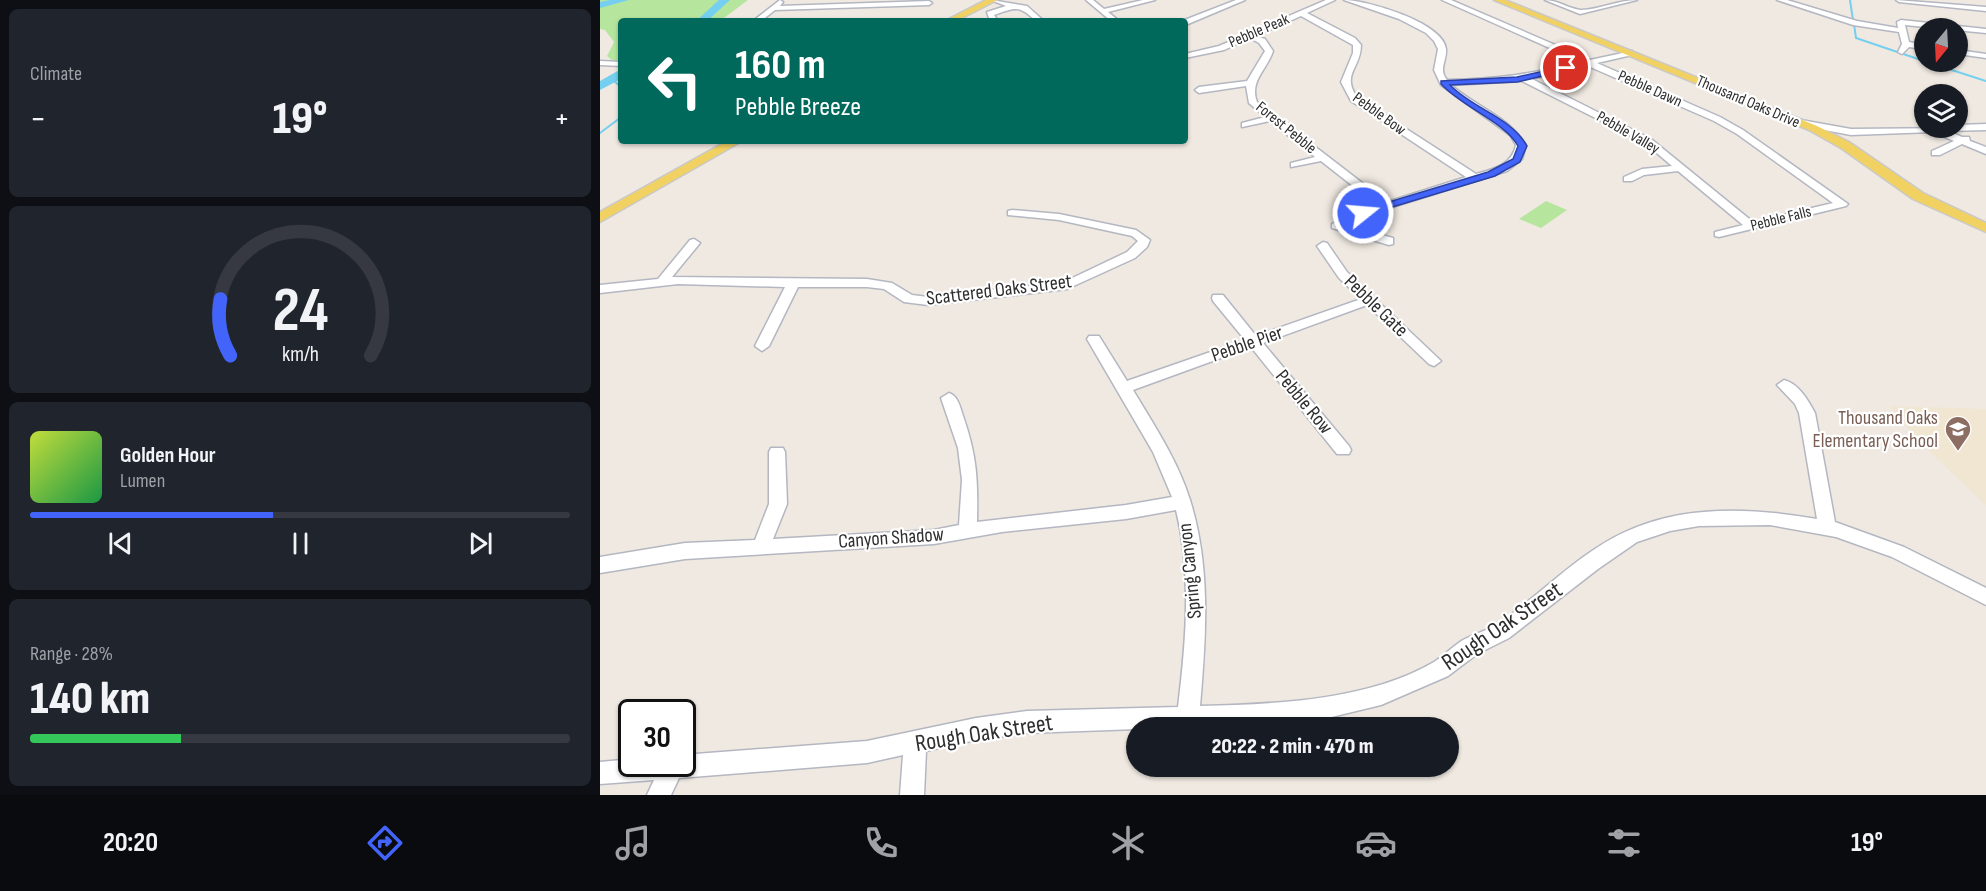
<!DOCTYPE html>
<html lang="en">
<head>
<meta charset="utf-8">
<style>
	:root { --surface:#171b24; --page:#20242c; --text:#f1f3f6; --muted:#9ea1a6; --line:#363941; --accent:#4264fb }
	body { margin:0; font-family:"Sofia Sans Condensed",sans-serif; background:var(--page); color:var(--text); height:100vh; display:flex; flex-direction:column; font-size:22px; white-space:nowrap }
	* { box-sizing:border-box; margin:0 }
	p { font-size:20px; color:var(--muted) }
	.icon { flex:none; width:33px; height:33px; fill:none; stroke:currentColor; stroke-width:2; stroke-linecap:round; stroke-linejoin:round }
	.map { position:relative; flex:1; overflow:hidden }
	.details { display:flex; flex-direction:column; gap:9px; padding:9px; background:#0d0f14; width:600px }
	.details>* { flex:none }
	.hud { position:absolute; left:18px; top:18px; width:570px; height:126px; border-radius:6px; box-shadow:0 2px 4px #0004; background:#00695c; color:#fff; overflow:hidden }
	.needle { width:39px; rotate:198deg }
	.tools { position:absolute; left:1314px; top:18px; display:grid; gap:12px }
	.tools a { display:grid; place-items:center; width:54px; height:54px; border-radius:50%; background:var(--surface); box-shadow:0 2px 4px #0004; font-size:30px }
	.speed { position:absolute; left:18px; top:699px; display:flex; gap:12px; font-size:30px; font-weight:700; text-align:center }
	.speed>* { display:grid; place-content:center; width:78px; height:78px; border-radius:50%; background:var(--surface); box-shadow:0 2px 4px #0004; line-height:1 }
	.speed .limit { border:3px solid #111; border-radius:9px; background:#fff; color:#111 }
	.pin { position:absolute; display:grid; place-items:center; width:51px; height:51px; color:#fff; margin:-26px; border:3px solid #fff; border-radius:50%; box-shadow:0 2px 6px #0007 }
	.me { position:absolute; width:66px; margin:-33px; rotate:73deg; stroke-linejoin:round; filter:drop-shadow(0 0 4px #0008) }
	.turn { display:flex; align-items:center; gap:21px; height:126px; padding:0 18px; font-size:27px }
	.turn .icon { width:78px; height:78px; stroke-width:2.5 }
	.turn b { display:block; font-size:42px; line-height:51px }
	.big { font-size:45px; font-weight:800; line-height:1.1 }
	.details .tile { flex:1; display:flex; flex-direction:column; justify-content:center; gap:9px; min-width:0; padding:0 21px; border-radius:9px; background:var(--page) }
	.details .dial { align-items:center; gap:0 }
	.dial svg { height:156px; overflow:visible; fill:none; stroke:var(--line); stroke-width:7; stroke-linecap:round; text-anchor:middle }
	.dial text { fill:var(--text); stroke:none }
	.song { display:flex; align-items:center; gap:18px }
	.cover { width:72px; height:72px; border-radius:9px; background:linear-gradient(135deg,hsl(70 70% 55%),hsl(140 70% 35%)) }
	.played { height:6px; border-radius:3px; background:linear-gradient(90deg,var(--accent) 45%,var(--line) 45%) }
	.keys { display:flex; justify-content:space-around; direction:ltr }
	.heat { display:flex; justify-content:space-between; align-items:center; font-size:33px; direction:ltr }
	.charge { height:9px; border-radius:4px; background:linear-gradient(90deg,#34c759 28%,var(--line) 0) }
	.trip { position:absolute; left:526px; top:717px; width:333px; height:60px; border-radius:30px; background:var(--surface); box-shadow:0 2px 4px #0004; font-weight:800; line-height:60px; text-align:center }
	.dock { display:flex; height:96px; justify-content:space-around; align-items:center; background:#090b0e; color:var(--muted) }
	.dock .icon { width:42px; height:42px }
	.dock .on { color:var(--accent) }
	.dock b { font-size:27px; color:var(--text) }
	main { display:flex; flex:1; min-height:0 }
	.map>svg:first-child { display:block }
</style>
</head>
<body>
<main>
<section class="details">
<div class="tile"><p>Climate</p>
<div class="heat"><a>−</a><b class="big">19°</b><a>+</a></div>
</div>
<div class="tile dial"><svg viewBox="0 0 100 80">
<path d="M14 69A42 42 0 1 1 86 69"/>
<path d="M14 69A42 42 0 0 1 9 40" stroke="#4264fb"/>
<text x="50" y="56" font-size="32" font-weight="700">24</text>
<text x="50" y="72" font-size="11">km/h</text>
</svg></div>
<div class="tile">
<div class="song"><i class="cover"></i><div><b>Golden Hour</b><p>Lumen</p></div></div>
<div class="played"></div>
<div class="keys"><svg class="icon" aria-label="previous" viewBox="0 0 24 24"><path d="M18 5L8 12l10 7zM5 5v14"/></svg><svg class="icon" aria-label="pause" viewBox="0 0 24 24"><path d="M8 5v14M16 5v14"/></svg><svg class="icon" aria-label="next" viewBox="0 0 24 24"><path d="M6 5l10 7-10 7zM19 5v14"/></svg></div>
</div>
<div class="tile"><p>Range · 28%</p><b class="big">140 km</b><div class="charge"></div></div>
</section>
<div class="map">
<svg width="1386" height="795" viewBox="0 0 1386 795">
	<rect width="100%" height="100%" fill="#efe9e1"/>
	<!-- education -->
	<path fill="#f0e6d1" d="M1290 406 1386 409V505L1323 445Z"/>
	<!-- green -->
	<path fill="#b6e59e" d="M0 0H148L120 21H21V61H13L7 56 14 42 5 30 0 29Z
		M946 201 967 210 941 228 919 219Z"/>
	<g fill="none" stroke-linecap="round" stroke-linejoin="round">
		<!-- stream -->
		<path stroke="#75cff0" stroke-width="2" d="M1250 0 1253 20
			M1254 24 1256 38 1324 61
			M1327 62 1386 81
			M13 80 21 87
			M0 133 20 118"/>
		<!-- river -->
		<path fill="#75cff0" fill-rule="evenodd" d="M10 0H29L0 8V2Z
			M119 0H130L107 21H96Z
			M21 69V79L0 90V81Z"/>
		<!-- minor casing -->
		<g stroke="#b4b7c1" stroke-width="3">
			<path id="minor" d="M180 0 183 2 180 6 329 1 332 3 329 5 175 10 161 21H153Z
				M391 0 427 6 444 21H436C419 5 416 7 394 15L398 21H390L387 12 406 6Z
				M486 0H493L504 9 543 0H555L508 12 519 21H511Z
				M636 0H645L588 24 582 21Z
				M726 0H735L707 13 755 38 761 45C761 68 741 74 757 97L876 174C894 169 912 165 916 145L910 135 841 85 834 70 838 49 834 41 826 33 799 19 744 0C766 0 843 22 846 49 847 61 838 69 847 80 897 79 932 74 981 62L842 0H851L990 60 1032 51V55L997 63 1120 117 1143 130 1248 204 1246 206 1119 237 1115 236V232L1143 225 1078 171 1044 175 1032 181H1024V177L1042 169 1072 166 1045 143 922 81 851 85C876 107 908 116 926 145L922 159 907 171 767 215 746 225 793 238V244L789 245 732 228V224L777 205 721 161 691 167V163L715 157 670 121 642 127V123L665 117 649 103 646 86 599 93 595 90 599 87 647 81 665 51 659 43 650 38 624 50 585 58V54L619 46ZM701 16 753 45V53L741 82 751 101 866 177 787 202 657 102C649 81 667 70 673 51L665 39 656 36ZM988 66 1114 121 1137 134 1233 203 1153 222 1051 139 932 79Z
				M945 0C958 0 969 9 981 10 998 10 1018 0 1037 0L980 14Z
				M1177 0H1187L1257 21 1298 28 1297 22 1301 20 1386 29V33L1305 25 1309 42 1324 45V49L1309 47 1302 54 1298 52 1302 44 1299 32 1253 25Z
				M1296 0 1386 7V11L1299 2Z
				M1358 50 1386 54V58L1358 54Z
				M0 61 21 62V66L0 65Z
				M1201 120 1251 129 1358 128V125L1386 124V130L1348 131 1362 137H1369L1370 141 1386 147V154L1362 144 1340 155H1332V151L1354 141 1333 132 1251 135 1198 125V121Z
				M412 210 459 214 536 230 550 240 547 247 535 258 467 289 328 305 304 302 284 289 267 287H198L169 346 162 351 155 346 185 287 78 284 0 293V285L58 279 90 240 94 239 100 243 72 277 267 279 292 283 312 295 328 297 464 282 527 252 538 241 532 236 459 220 408 215V211Z
				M723 242 727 243 747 272 841 361 834 366 829 364 767 305 663 343 749 446 751 450 749 454H737L651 347 533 390C554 425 578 461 590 500 611 567 606 637 600 706 676 704 767 701 834 662 844 656 853 646 863 640 874 634 886 631 896 625 940 596 977 554 1025 532 1084 504 1154 508 1217 519L1199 413 1195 404 1177 385 1184 380C1199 384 1208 400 1215 413L1235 522 1304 547 1386 588V605L1292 557 1236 537 1170 525 1099 526 1070 531 1037 542 998 569 909 638 877 654 848 676 781 705 719 720 627 727 537 728V729L427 733 376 740 326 751 324 795H300L303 755 267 763 79 778 71 795H47L54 780 0 784V762L32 759V764H82V755L267 741 376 718 427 711 578 707C586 641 592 575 576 510L526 519 402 532 334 544 85 559 0 573V557L85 543 155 540 169 504V452L171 448H183L185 452 187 504 173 539 334 530 359 525 362 480 358 448 341 398 349 393C358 396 360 407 363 416 377 456 378 480 377 522L526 505 572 497 553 452 487 339 489 336H499L527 381 645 340 613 301 612 298 613 295H623L656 336 761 299 739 278 717 246Z"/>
		</g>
		<!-- major casing -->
		<g stroke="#c9c9c9" stroke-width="3">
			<path id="major" d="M386 0H397L356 21H345Z
				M894 0H905L1217 126 1249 142 1323 193 1386 223V232L1313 199 1241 148 1209 130Z
				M127 141H142L0 222V212Z"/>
		</g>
		<!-- minor -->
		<use href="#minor" fill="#fff" fill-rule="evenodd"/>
		<!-- major -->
		<use href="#major" fill="#f2d163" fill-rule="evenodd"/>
	</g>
	<!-- route -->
	<path fill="#4264fb" stroke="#2b41a3" stroke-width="1.5" d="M966 66 969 67V70L917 82 850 85C873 109 911 117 927 146L920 162 895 176 766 215H759V211L888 172 913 159 918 146C905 122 862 107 841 84V81L917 77Z"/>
	<!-- icons -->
	<defs>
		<g id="school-pin" transform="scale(1.35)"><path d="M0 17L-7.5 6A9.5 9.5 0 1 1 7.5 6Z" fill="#8d6e63" stroke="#fff"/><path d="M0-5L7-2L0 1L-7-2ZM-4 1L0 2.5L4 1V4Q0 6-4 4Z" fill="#fff"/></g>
	</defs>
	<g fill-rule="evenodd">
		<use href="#school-pin" x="1358" y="429"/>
	</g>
	<g text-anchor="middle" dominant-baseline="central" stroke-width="4.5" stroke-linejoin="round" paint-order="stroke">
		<!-- far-street labels -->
		<g font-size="16" fill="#2e2e2e" stroke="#fff">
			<text transform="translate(659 31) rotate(-23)">Pebble Peak</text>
			<text transform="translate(1050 89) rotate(24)">Pebble Dawn</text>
			<text transform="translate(1148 102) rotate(23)">Thousand Oaks Drive</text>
			<text transform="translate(779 114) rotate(36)">Pebble Bow</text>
			<text transform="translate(686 128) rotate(39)">Forest Pebble</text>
			<text transform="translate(1028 133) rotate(30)">Pebble Valley</text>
			<text transform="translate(1181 219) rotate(-14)">Pebble Falls</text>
		</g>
		<!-- street labels -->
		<g font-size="20" fill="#2e2e2e" stroke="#fff">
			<text transform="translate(399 290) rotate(-7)">Scattered Oaks Street</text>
			<text transform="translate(776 306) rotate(44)">Pebble Gate</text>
			<text transform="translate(647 344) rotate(-19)">Pebble Pier</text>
			<text transform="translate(704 402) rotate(50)">Pebble Row</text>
			<text transform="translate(291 538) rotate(-4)">Canyon Shadow</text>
			<text transform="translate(590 571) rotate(-96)">Spring Canyon</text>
		</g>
		<!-- education labels -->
		<g font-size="20" fill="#785e54" stroke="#fff" text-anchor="end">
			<text x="1338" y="418">Thousand Oaks<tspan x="1338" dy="23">Elementary School</tspan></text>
		</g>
		<!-- near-street labels -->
		<g font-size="24" fill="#2e2e2e" stroke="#fff">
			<text transform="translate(902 626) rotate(-34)">Rough Oak Street</text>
			<text transform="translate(384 733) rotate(-9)">Rough Oak Street</text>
		</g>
	</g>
</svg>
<div class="tools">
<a><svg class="needle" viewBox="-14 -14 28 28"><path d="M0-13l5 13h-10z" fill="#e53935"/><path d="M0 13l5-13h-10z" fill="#9ea1a6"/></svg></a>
<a><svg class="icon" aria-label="layers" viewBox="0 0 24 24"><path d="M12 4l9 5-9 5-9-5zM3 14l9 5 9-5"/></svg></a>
</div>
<div class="speed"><div class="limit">30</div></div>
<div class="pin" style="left:966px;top:68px;background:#d93025"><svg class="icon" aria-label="arrive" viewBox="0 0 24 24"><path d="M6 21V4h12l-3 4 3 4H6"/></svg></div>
<svg class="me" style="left:763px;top:213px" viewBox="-20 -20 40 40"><circle r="17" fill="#4264fb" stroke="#fff" stroke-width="3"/><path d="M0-11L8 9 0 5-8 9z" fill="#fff"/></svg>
<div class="trip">20:22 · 2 min · 470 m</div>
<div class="hud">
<div class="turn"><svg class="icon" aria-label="left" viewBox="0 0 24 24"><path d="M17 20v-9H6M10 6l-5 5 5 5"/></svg><div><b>160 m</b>Pebble Breeze</div></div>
</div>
</div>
</main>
<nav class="dock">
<b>20:20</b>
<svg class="icon on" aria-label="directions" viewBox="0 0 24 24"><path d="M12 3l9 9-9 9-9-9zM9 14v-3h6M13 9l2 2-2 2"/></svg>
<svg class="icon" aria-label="music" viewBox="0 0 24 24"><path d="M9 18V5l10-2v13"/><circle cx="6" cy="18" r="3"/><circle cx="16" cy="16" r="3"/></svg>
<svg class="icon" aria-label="phone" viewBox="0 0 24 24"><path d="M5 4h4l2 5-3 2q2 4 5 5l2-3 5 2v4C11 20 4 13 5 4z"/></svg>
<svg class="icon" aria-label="climate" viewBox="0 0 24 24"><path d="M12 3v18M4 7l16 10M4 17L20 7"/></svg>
<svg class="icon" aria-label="car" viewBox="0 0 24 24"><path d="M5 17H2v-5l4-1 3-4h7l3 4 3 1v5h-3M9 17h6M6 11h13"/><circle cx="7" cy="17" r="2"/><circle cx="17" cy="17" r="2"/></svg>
<svg class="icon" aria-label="filters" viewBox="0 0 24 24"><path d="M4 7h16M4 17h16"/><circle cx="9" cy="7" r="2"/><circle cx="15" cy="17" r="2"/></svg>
<b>19°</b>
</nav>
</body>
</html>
